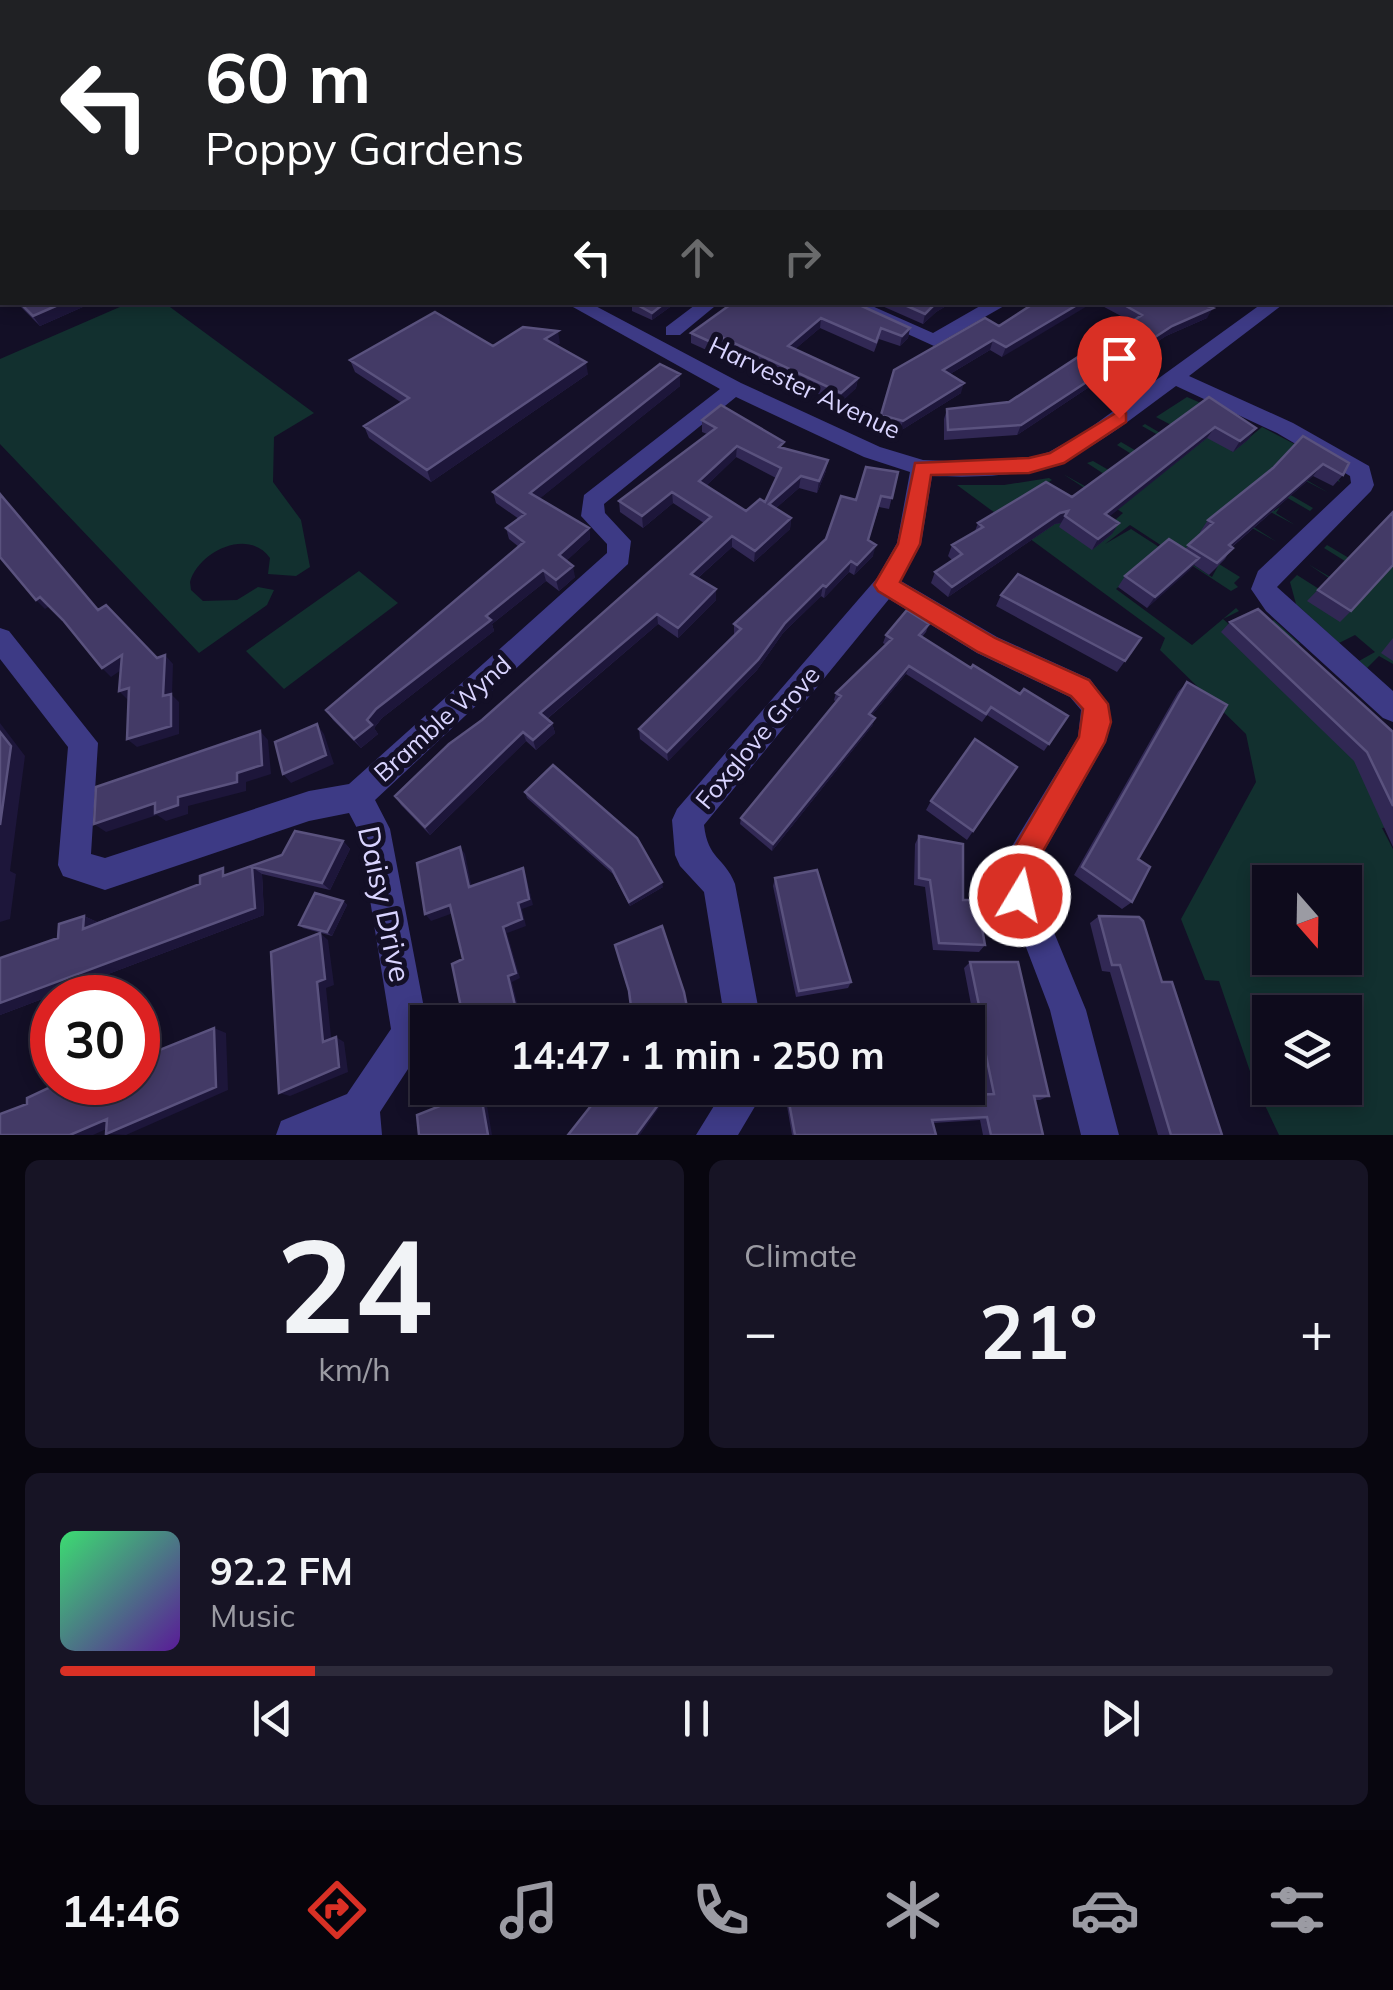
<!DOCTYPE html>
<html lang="en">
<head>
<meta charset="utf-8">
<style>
	:root { --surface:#0e0b1c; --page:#171425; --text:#f1f3f6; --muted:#9b9ba3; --line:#2e2b3b; --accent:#d93025 }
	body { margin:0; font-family:Mulish,sans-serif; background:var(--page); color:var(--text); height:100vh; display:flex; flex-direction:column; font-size:38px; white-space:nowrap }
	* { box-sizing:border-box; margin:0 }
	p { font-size:32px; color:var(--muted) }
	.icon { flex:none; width:55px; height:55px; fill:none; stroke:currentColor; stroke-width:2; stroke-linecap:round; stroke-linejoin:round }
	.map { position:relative; height:1135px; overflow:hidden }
	.sheet { display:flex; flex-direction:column; gap:25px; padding:25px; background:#08060f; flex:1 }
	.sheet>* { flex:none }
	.top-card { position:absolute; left:0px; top:0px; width:1395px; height:305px; box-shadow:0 5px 15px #0003,0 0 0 2px var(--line); background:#202124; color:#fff; overflow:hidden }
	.needle { width:65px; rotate:160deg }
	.buttons { position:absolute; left:1252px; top:865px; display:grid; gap:20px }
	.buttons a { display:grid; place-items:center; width:110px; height:110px; border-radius:0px; background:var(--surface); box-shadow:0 5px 15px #0003,0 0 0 2px var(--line); font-size:50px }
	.speed { position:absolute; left:30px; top:975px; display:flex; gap:20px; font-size:50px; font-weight:700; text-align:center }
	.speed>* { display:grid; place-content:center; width:130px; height:130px; border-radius:50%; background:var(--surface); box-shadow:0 5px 15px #0003,0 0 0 2px var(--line); line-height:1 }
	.speed .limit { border:15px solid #d22; background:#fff; color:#111 }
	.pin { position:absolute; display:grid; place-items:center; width:85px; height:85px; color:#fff; margin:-102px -42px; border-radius:50% 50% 50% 0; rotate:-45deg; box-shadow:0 0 10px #0007 }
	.pin .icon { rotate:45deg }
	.me { position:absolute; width:110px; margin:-55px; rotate:9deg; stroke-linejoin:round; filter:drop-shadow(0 0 8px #0008) }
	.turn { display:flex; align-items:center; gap:35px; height:210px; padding:0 40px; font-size:45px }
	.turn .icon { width:130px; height:130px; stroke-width:2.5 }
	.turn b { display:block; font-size:70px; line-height:85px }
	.lanes { display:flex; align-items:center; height:95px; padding:0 40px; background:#0003; justify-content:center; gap:50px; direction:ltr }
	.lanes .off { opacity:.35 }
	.big { font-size:75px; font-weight:700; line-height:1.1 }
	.sheet .card { flex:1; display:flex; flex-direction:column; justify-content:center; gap:15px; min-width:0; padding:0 35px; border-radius:15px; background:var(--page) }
	.sheet .dial { align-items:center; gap:0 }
	.dial b { font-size:130px; line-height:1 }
	.song { display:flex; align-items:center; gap:30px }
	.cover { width:120px; height:120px; border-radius:15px; background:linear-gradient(135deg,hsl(140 70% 55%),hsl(270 70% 35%)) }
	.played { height:10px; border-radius:5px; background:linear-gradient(90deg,var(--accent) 20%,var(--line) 20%) }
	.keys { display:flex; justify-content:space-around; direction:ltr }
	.heat { display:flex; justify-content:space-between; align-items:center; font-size:55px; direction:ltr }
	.sheet .tiles { flex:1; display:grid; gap:25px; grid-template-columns:1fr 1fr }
	.card:last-child { grid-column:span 2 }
	.trip { position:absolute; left:410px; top:1005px; width:575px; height:100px; border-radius:0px; background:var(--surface); box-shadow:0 5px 15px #0003,0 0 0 2px var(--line); font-weight:700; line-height:100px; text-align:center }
	.dock { display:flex; height:160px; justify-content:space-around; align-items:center; background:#06040b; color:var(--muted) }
	.dock .icon { width:70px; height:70px }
	.dock .on { color:var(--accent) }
	.dock b { font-size:45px; color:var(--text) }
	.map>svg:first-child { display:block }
</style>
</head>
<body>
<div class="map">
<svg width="1393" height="1135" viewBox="0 0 1393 1135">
	<rect width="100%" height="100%" fill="#130f26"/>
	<!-- green -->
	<path fill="#12302f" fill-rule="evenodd" d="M129 303H179L170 307 314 413 274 437 273 482 301 520 310 567 296 576 268 574 270 558C248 527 198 552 190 582L191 590 203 601 237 600 258 587 274 590 267 605 199 653 0 444V359Z
		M1187 397 1219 411 1232 452 1262 427 1329 462 1340 482 1317 472 1296 446 1282 459 1294 466 1289 470 1329 493 1277 466 1265 480 1313 508 1310 511 1262 483 1248 496 1274 511 1280 507 1276 513 1295 525 1244 498 1230 512 1277 542 1227 514 1181 557 1212 577 1219 564 1240 577 1234 583 1238 587 1231 591 1130 525 1105 544 1131 529 1162 549 1116 589 1192 645 1236 608 1239 611 1223 619 1232 627 1257 628 1274 620 1300 644 1259 664 1351 714 1370 708 1336 725 1369 775 1393 827 1382 828 1393 849V1135H1279L1253 1080 1219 981 1205 980 1181 919 1256 782 1246 734 1160 650 1165 638 957 485H1004L1049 478 1052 480 1022 498 1114 521 1123 513 1063 474 1090 489 1135 494 1087 463 1093 461 1112 472 1133 455 1117 445 1121 442 1138 452 1158 435 1142 426 1145 424 1186 448 1175 427 1156 417ZM1270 882H1345V958H1270ZM1270 1012H1345V1088H1270Z
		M1327 545 1381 577 1393 564V664L1379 656 1367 668 1359 661 1375 652 1355 635 1339 643 1296 604 1290 582 1297 575 1319 589 1329 578 1308 564 1330 577 1336 571 1377 581 1324 548Z
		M359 571 398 603 284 689 246 651Z"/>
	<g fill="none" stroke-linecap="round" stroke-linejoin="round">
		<!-- minor -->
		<path fill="#3d3a85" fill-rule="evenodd" d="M818 0H832L834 2H820Z
			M1171 0H1184L1186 2H1173Z
			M0 9H2V16H0Z
			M1392 39H1393V47H1392Z
			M2 79V87L0 88V80Z
			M1392 217H1393V227H1392Z
			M564 302H588L741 383 880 447 923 460 972 462 1029 458 1049 452 1083 433 1264 302H1286L1189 376 1293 423 1369 466 1374 485 1371 491 1277 587 1393 691V722L1383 718 1266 611 1251 589 1258 571 1351 483 1350 476 1277 433 1176 386C1080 457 1057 481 932 476L921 544 901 581 997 637 1090 679 1109 705 1111 722 1106 742 1035 867 1032 879 1086 1010 1119 1135H1081L1050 1010 1000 879 1009 851 1078 737 1081 710 1070 697 977 653 889 599 704 825C708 860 724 856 735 884L761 1022H725L704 892 680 866 675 855 672 820 677 809 877 578 897 543 910 472 864 457 736 397 604 504 605 513 631 541 628 564 375 800 390 829 428 1029 423 1046 380 1112 382 1135H276L281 1121 347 1094 391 1029 359 832 349 813 309 821 105 890 63 876 58 865 68 747 0 659V628L9 631 98 743 91 854 105 858 309 791 349 784 607 553V544L581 516 584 495 720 389Z
			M699 302H720L680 335H666V327Z
			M837 302H863L933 333 987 302H1011L934 346Z
			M725 1088H766L738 1135H696Z"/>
	</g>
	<!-- wall -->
	<path fill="#312854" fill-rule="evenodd" d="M860 0H1176L1175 2H864Z
		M16 302H94L40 326Z
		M677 302 652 320 632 311V302Z
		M734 302 910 328 908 338 900 346 879 339 874 352 820 328 795 349 858 378 856 388 839 404 721 347 713 353 691 343V333Z
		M873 302H953L936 312 923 324Z
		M1036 302 1002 357 990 350 950 374 961 393 900 431 879 425 881 415 999 326Z
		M1095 302H1216L1210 307 1207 318 1166 336 1017 435 944 440V419L947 409 1009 402 1132 322Z
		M560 343 556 345 588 374 431 482 369 438 364 426 402 403 355 372 350 360 493 346Z
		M680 374V386L540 498 589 528 590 539 566 561 575 577 559 591 546 581 492 624 494 631 382 718 374 728 378 734 361 748 333 720 326 710 519 547 509 539 506 528 519 519 496 503 493 492Z
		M1209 397 1249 439 1233 452 1207 438 1109 516 1112 534 1092 550 1059 527 1061 523 1055 524 948 597 931 583 935 572 953 561 948 556 952 545 975 531 978 523 1072 497Z
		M702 420 783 448 826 471 817 493 799 488 776 508 791 518 790 529 754 562 732 547 698 578 716 600 678 638 658 624 547 719 552 723 555 733 536 750 526 741 430 835 401 805 395 796 704 523 673 503 643 528 620 512 619 501 707 434 702 432ZM736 457 776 478 765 502 746 511 706 486Z
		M1303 436 1343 475 1333 486 1313 476 1232 547 1225 559 1209 575 1194 565 1147 608 1118 587 1125 576 1185 549 1202 533 1200 532 1208 520 1273 468Z
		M898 472 889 509 879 507 868 541 873 556 854 575 849 572 824 598 821 596 783 633 757 670 668 761 640 739 639 729 734 635V624L826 539 856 500Z
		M1393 512 1351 611 1340 622 1307 601Z
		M1001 595 1125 661 1117 672 996 606Z
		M1230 622 1393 732V847L1354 761 1221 632Z
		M929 624 926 632 922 637 971 668 1020 694 1068 716 1044 751 987 715 982 722 906 674 871 716 875 718 872 726 772 851 740 824 741 818 836 702 834 700 836 693 886 645 883 643 886 635Z
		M1393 638V661L1381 653Z
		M1187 682 1138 859 1132 902 1122 909 1074 875 1178 692Z
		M1017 767 967 840 926 810 931 801Z
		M525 792 663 887 630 906 613 874 527 798Z
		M919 836 985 945 979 952 933 950 925 887 914 885 915 844Z
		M343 841 350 849 330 890 262 874 264 915 0 1015V958L58 938 84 916 97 922 230 873Z
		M775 878 851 982 848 988 796 997 773 886Z
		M343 901 347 905 332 936 303 928 299 925Z
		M1099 916 1162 982 1222 1135H1158L1110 972 1102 971 1090 923Z
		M970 962 1049 1096 1040 1100H1034L1043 1135H983L980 1120 933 1123 936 1135H792L786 1100 788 1097H926L986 1094 976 1041H968V1022H915L919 1018 973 1015 964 968Z"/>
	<!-- shaded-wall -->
	<path fill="#1d163a" d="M76 0H117L109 2H64Z
		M587 0H605L600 2H583Z
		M1157 0H1176L1175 2H1143Z
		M65 302H94L40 326 33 316Z
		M666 302H677L652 320V313Z
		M937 302H953L936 312 923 324 925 314Z
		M1082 302H1094L1002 357 1006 347Z
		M1208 302H1216L1201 314 1213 308 1207 318 1166 336 1017 435 1021 425Z
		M821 318 820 328 787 356 788 346Z
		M910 328 908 338 900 346 902 336Z
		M558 331 560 343 547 350 545 339Z
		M721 337V347L713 353V343Z
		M993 340 990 350 940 380 943 370Z
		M586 362 588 374 431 482 427 470Z
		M680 374V386L533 504 530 493Z
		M858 378 856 388 839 404 841 393Z
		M964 383 961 393 900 431 903 421Z
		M1215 427 1207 438 1099 525 1105 514Z
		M1256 428 1249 439 1233 452 1240 441Z
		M737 446 736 457 699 493V481Z
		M828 460 826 471 817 493 819 481Z
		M1323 464 1313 476 1221 556 1229 545Z
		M801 476 799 488 768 515 769 504Z
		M672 492 673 503 643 528 642 516Z
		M1068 511 1061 523 1055 524 948 597 952 587 1060 513Z
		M791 518 790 529 754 562 755 551Z
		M1119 523 1112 534 1092 550 1098 539Z
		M589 528 590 539 561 566 559 555Z
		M732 536V547L691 584V574Z
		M876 545 873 556 854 575 857 565Z
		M1199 558 1190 570 1147 608 1155 597Z
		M851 561 849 572 824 598 826 587Z
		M573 566 575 577 559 591 556 580Z
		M543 570 546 581 492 624 494 631 382 718 374 728 378 734 361 748 354 739 376 709 486 616Z
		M823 585 821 596 783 633 757 670 668 761 667 752 785 623Z
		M716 589V600L678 638V628Z
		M40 597 50 606 45 609 36 600Z
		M657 614 658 624 543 722 540 713Z
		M122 655 130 664 111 677 102 668Z
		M165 655 173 664 172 695 179 702V734L137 747 127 739 163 696Z
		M909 666 906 674 866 722 869 714Z
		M129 688 138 697 128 700 119 691Z
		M875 718 872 726 772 851 773 844Z
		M0 723 25 756 10 871 16 874 10 919 0 922Z
		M552 723 555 733 536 750 533 740Z
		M317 724 324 734 334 764 291 783 283 774Z
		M260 731 268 740 271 774 246 782V791L188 806V814L166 821 157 815 106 832 94 824 237 773Z
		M523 732 526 741 430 835 425 827Z
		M343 841 350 849 330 890 322 883Z
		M460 847 465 854 473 894 469 887Z
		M252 867 262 874 264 915 0 1015V1003Z
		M523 868 526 876 533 905 522 909 526 926 507 933 520 978 512 982 522 1022H519L508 976 503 927 518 903Z
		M662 882 663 887 630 906 629 902Z
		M343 901 347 905 332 936 327 932Z
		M450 905 456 912 431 921 425 914Z
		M84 916 97 922 83 929Z
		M320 933 328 940 334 985 326 988 332 1046 323 1042 317 982Z
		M214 1028 226 1033 228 1090 126 1135 106 1134Z
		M336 1037 344 1042 348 1072 290 1096 279 1093Z
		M140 1049 154 1053 140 1058Z
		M480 1090 485 1094 492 1135H488Z
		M658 1105 659 1108 640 1135H636Z
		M107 1119 122 1122 93 1135H70Z"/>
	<!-- building -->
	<path fill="#433a66" stroke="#5a527e" stroke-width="2.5" fill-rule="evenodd" d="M30 0H76L64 2H34Z
		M437 0H587L583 2H435Z
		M876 0H1157L1143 2H881Z
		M1289 0H1393V24L1392 2H1291Z
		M1392 90H1393L1392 172Z
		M0 108 2 109V178H0Z
		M2 217V287L0 284V219Z
		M19 302H65L33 316Z
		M632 302H666L652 313Z
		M734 302H853L910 328 902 336 881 328 876 342 821 318 788 346 858 378 841 393 721 337 713 343 691 333Z
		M898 302H937L925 314Z
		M1036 302H1082L1006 347 993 340 943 370 964 383 903 421 881 415 894 370 985 318 999 326Z
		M1119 302H1208L1205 305 1213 308 1172 326 1021 425 948 430 947 409 1009 402 1142 315Z
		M435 312 493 346 523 327 558 331 545 339 586 362 427 470 364 426 409 398 350 360Z
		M660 364 680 374 530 493 589 528 559 555 573 566 556 580 543 570 486 616 491 620 376 709 367 720 372 725 354 739 326 710 524 542 506 528 525 514 493 492Z
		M1209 397 1256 428 1240 441 1215 427 1105 514 1119 523 1098 539 1065 516 1068 511 1060 513 952 587 935 572 962 554 952 545 983 527 978 523 1046 482 1072 497Z
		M721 405 784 442 779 447 828 460 819 481 801 476 769 504 791 518 755 551 732 536 691 574 716 589 678 628 657 614 540 713 552 723 533 740 523 732 425 827 395 796 449 744 482 720 711 517 672 492 642 516 619 501 716 428 702 420ZM737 446 781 468 765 502 760 499 746 511 699 481Z
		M1303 436 1349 463 1343 475 1323 464 1229 545 1233 548 1217 563 1188 545 1213 523 1208 520 1273 468Z
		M866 467 898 472 892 498 881 496 868 540 876 545 857 565 851 561 826 587 823 585 785 623 758 660 667 752 639 729 741 629 734 624 826 539 841 496 856 500Z
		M0 494 98 610 106 605 157 658 165 655 163 696 171 694V726L127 739 129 688 119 691 122 655 102 668 63 620 40 597 36 600 0 557Z
		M1393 512V565L1351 611 1318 590Z
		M1169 539 1199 558 1155 597 1125 576Z
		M1018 574 1141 638 1125 661 1001 595Z
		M1258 609 1393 732V806L1367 752 1230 622Z
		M907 610 929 624 919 635 971 668 973 665 1020 694 1024 689 1068 716 1049 744 991 707 986 714 909 666 869 714 875 718 773 844 741 818 841 696 836 693 892 639 886 635Z
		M1187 682 1227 705 1138 859 1150 867 1132 902 1082 867Z
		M317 724 326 755 283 774 275 742Z
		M260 731 262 765 237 773V782L178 797V805L155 813V803L94 824 96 787Z
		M0 732 11 746 0 825Z
		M975 739 1017 767 973 831 931 801Z
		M553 765 637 838 662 882 629 902 612 869 525 792Z
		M295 831 343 841 322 883 252 867 255 908 0 1003V958L58 938 59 924 84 916 83 929 200 884V876L223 868V876L282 855Z
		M919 836 963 844V900H977L985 945 939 943 930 880 919 878Z
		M460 847 469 887 523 868 529 899 518 903 522 919 503 927 516 973 508 976 519 1022H464L452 964 463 959 450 905 425 914 417 863Z
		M817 870 851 982 799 991 775 878Z
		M315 893 343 901 327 932 299 925Z
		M1099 916 1139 917 1143 921 1162 982H1172L1222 1135H1171L1120 965H1112Z
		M662 926 684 992 690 1022H633L629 991 615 945Z
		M320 933 325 979 317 982 323 1042 336 1037 339 1067 279 1093 271 952Z
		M970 962H1018L1049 1096H1034L1043 1135H991L987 1117 932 1120 936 1135H795L788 1097 839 1088H923L926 1097 994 1094 982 1036 968 1037V1022H920L919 1018 981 1015Z
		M214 1028 216 1087 106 1134 107 1119 70 1135H0V1114L27 1104V1098L61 1082H138V1050L140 1049V1058Z
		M605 1088H642L658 1105 636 1135H568Z
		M480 1090 488 1135H419L417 1115Z"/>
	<!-- route -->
	<path fill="#d93025" stroke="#8d1f18" stroke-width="2.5" d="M1119 411 1126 413V422L1064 463 1029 473 931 475 920 544 900 582 995 638 1089 680 1108 704 1111 722 1105 742 1034 867 1035 896 1031 907 1020 911 1009 907C1003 890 1001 879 1006 862L1079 737 1083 709 1071 696 978 652 878 591 874 585 898 544 915 463 1029 458 1050 453Z"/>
	<g text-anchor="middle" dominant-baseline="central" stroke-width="10" stroke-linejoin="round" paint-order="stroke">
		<!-- street labels -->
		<g font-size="25" fill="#d9d4ff" stroke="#130f26">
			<text transform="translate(805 387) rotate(25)">Harvester Avenue</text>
			<text transform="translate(442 718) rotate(-42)">Bramble Wynd</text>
			<text transform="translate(757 737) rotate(-50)">Foxglove Grove</text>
		</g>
		<!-- near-street labels -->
		<g font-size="30" fill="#d9d4ff" stroke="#130f26">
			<text transform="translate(385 904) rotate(78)">Daisy Drive</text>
		</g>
	</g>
</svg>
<div class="buttons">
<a><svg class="needle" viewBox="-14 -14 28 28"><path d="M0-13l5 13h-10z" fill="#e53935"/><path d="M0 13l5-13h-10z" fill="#9b9ba3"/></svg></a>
<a><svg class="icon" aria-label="layers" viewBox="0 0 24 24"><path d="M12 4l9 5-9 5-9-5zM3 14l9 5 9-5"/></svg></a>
</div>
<div class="speed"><div class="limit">30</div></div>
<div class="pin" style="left:1119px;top:418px;background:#d93025"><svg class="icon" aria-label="arrive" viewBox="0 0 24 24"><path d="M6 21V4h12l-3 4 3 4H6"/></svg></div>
<svg class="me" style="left:1020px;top:896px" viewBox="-20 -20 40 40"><circle r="17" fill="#d93025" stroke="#fff" stroke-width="3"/><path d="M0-11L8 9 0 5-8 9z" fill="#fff"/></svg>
<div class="trip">14:47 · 1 min · 250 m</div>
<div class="top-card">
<div class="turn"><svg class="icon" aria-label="left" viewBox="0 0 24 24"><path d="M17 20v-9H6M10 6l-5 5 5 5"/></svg><div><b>60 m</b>Poppy Gardens</div></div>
<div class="lanes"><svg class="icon" aria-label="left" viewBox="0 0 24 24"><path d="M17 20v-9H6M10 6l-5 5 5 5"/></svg><svg class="icon off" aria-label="ahead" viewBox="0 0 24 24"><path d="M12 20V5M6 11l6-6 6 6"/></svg><svg class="icon off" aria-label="right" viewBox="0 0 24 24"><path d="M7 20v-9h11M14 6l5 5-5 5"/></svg></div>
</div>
</div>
<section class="sheet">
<div class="tiles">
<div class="card dial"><b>24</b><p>km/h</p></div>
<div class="card"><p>Climate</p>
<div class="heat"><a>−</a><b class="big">21°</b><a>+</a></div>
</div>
<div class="card">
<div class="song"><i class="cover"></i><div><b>92.2 FM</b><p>Music</p></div></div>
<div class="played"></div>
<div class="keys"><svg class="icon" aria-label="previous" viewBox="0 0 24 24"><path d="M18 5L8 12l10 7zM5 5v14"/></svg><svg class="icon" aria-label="pause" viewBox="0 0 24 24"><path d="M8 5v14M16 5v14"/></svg><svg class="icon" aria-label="next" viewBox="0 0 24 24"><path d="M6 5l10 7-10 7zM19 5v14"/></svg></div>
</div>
</div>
</section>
<nav class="dock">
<b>14:46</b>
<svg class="icon on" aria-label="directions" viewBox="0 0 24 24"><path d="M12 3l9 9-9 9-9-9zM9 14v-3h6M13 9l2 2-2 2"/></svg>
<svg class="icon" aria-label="music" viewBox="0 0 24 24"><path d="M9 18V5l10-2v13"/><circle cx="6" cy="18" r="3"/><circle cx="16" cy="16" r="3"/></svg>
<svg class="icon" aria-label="phone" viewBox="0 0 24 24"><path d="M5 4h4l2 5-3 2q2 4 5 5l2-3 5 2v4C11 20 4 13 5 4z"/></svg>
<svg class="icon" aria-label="climate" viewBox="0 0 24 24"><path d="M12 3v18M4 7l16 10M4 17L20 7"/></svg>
<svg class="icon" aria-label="car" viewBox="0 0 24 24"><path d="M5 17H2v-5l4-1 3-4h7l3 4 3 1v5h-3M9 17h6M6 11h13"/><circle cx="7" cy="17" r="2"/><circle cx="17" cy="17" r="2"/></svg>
<svg class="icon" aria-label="filters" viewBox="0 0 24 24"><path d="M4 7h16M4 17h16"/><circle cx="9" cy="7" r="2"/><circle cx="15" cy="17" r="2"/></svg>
</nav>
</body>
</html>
